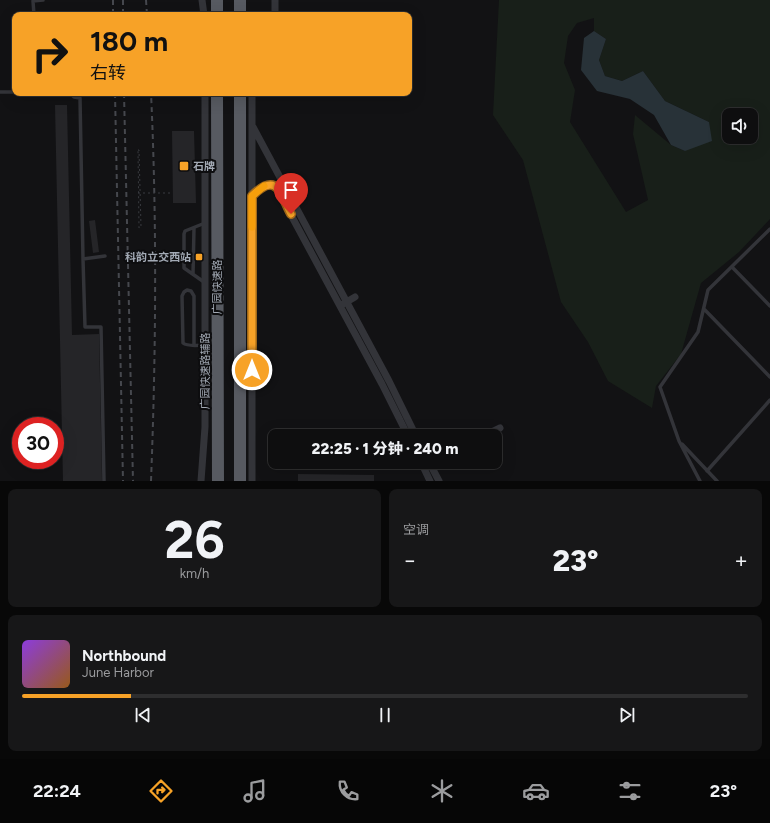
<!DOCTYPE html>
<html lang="zh">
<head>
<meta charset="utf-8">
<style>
	:root { --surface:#0e0e0f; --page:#171718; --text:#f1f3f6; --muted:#9b9c9e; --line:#2e2e2f; --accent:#f7a227 }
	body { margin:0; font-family:Figtree,"Noto Sans SC",sans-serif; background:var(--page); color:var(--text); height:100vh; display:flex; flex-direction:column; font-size:15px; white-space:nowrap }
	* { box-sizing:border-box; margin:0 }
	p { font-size:13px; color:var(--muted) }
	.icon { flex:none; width:22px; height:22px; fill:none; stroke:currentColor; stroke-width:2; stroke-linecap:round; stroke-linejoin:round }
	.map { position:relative; height:481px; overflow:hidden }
	.panel { display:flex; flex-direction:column; gap:8px; padding:8px; background:#080808; flex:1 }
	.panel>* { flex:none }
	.hud { position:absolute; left:12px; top:12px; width:400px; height:84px; border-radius:8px; box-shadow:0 4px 16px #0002,0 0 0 1px var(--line); background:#f7a227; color:#111; overflow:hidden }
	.buttons { position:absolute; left:722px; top:108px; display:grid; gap:8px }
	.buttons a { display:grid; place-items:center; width:36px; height:36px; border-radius:8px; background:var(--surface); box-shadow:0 4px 16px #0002,0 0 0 1px var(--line); font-size:20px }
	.speed { position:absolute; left:12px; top:417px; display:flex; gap:8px; font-size:20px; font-weight:700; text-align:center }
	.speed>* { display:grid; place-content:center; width:52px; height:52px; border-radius:50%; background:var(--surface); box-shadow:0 4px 16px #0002,0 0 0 1px var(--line); line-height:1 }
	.speed .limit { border:6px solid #d22; background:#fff; color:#111 }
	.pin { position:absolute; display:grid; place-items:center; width:34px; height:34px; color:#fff; margin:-41px -17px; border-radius:50% 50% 50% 0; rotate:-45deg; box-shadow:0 0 4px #0007 }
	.pin .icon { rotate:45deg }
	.me { position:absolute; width:44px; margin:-22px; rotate:0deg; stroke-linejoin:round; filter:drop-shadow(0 0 3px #0008) }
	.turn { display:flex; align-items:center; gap:14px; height:84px; padding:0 12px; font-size:18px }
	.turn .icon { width:52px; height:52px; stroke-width:2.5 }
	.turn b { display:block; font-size:28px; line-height:34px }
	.big { font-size:30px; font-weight:800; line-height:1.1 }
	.panel .card { flex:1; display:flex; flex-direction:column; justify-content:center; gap:6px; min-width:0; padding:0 14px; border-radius:8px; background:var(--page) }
	.panel .dial { align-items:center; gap:0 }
	.dial b { font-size:52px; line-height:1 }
	.song { display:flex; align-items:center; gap:12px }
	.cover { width:48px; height:48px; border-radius:6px; background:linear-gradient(135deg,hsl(270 70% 55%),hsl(30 70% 35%)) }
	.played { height:4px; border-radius:2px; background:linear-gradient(90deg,var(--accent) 15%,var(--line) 15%) }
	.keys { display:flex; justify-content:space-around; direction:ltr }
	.heat { display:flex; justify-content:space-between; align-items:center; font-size:22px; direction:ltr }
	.panel .tiles { flex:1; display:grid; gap:8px; grid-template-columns:1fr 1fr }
	.card:last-child { grid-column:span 2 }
	.trip { position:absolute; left:268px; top:429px; width:234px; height:40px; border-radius:8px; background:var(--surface); box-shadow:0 4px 16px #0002,0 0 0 1px var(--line); font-weight:800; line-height:40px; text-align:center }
	.dock { display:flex; height:64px; justify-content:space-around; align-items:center; background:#060606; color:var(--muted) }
	.dock .icon { width:28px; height:28px }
	.dock .on { color:var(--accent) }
	.dock b { font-size:18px; color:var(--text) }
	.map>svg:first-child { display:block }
</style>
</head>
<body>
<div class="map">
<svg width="770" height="481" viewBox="0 0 770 481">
	<rect width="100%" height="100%" fill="#121214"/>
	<!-- green -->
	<path fill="#181f19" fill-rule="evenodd" d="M499 0H770V219L739 252 701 283 681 354 656 386 652 408 608 381 588 342 561 302 523 160 493 115ZM594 18V31L606 39 599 60 605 76 622 81 643 71 665 101 709 122 685 151 671 145 635 115 633 134 648 200 626 212 570 122 575 90 564 63 568 36 577 23ZM729 115H751V137H729Z"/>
	<!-- water -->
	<path fill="#283238" d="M594 31 606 39 599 60 605 76 622 81 643 71 665 101 709 122 712 141 685 151 671 145 654 115 630 99 597 91 581 70 584 38Z"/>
	<!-- building -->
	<path fill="#252528" d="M55 105H67L72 335 99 334 102 481H63Z
		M172 131H194L196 203H173Z
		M95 220 99 252 93 253 89 221Z
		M283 430H351L350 436H283Z
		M283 462H350V470L283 469Z
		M298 474 374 475V481H298Z"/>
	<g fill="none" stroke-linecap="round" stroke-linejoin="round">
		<!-- path -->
		<path stroke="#393b40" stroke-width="1" stroke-dasharray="2 3" stroke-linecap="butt" d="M138 150H139L141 227 139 228Z"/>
		<!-- service -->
		<path stroke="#333439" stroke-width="3.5" d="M34 15 33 1 43 0
			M0 92H15
			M70 93 74 97 80 98 83 259 105 256
			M83 259 85 327H101L104 481
			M732 267 770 306
			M193 274 194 228
			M204 282 184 268V234L185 231 205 223
			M704 309 770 377
			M194 345V296L191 291 187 290 184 292 182 296 183 343C188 347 198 345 205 345
			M682 444 717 481
			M707 471 770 400
			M700 481 679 441 660 387 698 332 708 290 770 229"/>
		<!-- minor -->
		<path stroke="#333439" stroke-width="7" d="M202 0 204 15
			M275 15V0
			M252 93V481
			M253 127 389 381 416 436
			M252 196C259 189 268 179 277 189L382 384 408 436
			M343 304 355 297
			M484 436 500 428
			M421 462 430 481
			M429 462 439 481
			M201 481 205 427V93"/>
		<!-- trunk -->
		<path stroke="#575a61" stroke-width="12" d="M217 15V0
			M240 15V0
			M217 93 218 481
			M240 93V481"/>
		<!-- rail -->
		<path stroke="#46484e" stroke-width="2" stroke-dasharray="5 4" stroke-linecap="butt" d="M113 0V15
			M123 0V15
			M146 0 147 15
			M115 93 123 481
			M124 93 133 481
			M151 481C156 352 157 222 151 93"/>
		<!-- path-bridge -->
		<path stroke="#393b40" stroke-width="1" stroke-dasharray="2 3" stroke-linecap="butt" d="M138 193H173"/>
	</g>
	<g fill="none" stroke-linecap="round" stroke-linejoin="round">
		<!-- route casing -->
		<g stroke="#a16919" stroke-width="10">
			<path id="route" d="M252 370V196C277 171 280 193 291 214"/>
		</g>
		<!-- route -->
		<use href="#route" stroke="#f7a227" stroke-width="7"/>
		<!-- slow -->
		<path stroke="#f59e0b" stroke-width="7" d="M252 227V196L264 186"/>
	</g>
	<!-- markers -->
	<g fill="#f7a227" stroke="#0d0d0f" stroke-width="1.5">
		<rect x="179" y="161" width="10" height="10" rx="2"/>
		<rect x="195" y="253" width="8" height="8" rx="2"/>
	</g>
	<g text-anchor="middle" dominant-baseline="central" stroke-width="4" stroke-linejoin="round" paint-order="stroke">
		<!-- poi labels -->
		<g font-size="11" font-weight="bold" fill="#a3aab5" stroke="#0d0d0f" text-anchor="start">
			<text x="193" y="166">石牌</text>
			<text x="191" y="257" text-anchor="end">科韵立交西站</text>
		</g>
		<!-- street labels -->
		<g font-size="11" fill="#a3aab5" stroke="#0d0d0f">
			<text transform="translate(217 287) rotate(-90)">广园快速路</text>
			<text transform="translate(205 371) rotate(-90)">广园快速路辅路</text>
		</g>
	</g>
</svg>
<div class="buttons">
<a><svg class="icon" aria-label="sound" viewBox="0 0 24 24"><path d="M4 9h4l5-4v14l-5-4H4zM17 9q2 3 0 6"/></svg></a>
</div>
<div class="speed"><div class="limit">30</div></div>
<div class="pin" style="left:291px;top:214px;background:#d93025"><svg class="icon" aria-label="arrive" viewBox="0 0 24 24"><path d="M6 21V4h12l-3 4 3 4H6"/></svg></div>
<svg class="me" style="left:252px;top:370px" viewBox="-20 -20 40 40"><circle r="17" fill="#f7a227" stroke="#fff" stroke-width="3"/><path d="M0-11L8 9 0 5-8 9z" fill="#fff"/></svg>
<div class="trip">22:25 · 1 分钟 · 240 m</div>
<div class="hud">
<div class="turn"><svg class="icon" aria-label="right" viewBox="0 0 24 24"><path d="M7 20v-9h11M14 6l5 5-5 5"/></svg><div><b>180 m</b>右转</div></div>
</div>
</div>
<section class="panel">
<div class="tiles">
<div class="card dial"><b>26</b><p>km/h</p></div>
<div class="card"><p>空调</p>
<div class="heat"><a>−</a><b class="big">23°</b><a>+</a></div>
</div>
<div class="card">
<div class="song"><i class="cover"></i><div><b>Northbound</b><p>June Harbor</p></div></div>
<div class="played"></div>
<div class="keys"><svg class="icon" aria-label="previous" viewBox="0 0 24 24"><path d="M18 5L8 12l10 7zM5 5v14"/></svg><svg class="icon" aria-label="pause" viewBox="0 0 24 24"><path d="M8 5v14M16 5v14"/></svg><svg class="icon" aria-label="next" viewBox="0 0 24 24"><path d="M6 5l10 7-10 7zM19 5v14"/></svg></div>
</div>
</div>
</section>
<nav class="dock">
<b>22:24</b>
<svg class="icon on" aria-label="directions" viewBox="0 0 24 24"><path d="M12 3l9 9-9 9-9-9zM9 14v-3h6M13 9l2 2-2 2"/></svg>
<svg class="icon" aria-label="music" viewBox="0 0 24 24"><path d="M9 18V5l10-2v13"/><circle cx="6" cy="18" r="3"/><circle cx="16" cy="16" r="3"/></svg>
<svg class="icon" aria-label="phone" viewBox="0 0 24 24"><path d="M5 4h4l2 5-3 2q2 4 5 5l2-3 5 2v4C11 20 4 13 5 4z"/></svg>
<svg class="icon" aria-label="climate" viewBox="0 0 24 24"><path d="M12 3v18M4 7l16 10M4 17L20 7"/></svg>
<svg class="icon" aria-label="car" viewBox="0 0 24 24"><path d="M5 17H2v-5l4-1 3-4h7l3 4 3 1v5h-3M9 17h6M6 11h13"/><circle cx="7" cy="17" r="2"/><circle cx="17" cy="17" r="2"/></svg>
<svg class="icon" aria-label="filters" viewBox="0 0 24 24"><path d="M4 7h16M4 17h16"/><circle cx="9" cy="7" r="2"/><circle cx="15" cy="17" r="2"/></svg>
<b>23°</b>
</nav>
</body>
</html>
